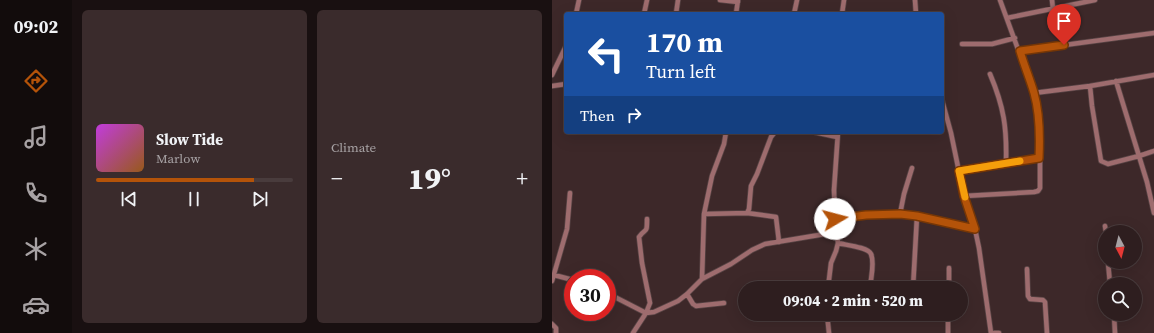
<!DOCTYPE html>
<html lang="en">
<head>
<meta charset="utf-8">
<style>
	:root { --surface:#2e1e1f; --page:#3a2b2c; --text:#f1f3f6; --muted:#a7a2a4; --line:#493c3d; --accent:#b45309 }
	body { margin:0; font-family:"Source Serif 4",serif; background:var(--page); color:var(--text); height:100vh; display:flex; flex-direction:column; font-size:15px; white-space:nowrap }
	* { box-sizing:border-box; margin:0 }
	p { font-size:13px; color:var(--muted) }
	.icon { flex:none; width:22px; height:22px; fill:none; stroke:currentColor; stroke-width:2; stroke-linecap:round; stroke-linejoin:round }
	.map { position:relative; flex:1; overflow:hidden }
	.drawer { display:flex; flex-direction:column; gap:10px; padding:10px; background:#191011; width:480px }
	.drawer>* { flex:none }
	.banner { position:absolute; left:12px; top:12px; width:380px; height:122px; border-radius:4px; box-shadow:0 4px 16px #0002,0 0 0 1px var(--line); background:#1a4fa0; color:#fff; overflow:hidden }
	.needle { width:26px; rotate:173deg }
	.controls { position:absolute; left:546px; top:225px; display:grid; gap:8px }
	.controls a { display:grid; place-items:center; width:44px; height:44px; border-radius:50%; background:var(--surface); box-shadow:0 4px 16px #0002,0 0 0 1px var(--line); font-size:20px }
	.speed { position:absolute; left:12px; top:269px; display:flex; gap:8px; font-size:20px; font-weight:700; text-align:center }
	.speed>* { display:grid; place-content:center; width:52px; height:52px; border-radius:50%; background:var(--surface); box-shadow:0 4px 16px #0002,0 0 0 1px var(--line); line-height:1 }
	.speed .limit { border:6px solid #d22; background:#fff; color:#111 }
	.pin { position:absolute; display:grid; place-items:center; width:34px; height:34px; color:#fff; margin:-41px -17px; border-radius:50% 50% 50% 0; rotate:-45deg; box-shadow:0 0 4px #0007 }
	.pin .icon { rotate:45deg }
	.me { position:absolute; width:44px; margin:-22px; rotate:82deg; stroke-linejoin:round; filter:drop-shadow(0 0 3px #0008) }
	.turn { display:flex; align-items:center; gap:14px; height:84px; padding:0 16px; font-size:18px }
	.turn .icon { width:52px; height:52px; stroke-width:2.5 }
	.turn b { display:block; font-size:28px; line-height:34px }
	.then { display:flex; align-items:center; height:38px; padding:0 16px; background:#0003; gap:8px; font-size:15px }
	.big { font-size:30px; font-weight:800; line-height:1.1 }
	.drawer .tile { flex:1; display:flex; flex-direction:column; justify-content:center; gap:6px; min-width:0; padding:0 14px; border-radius:6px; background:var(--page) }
	.song { display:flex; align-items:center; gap:12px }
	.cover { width:48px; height:48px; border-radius:6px; background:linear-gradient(135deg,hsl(290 70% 55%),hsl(30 70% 35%)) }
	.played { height:4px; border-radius:2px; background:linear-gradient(90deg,var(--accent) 80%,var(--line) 80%) }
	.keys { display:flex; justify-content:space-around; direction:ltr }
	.heat { display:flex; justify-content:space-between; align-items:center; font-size:22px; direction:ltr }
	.drawer .tiles { flex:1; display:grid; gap:10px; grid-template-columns:repeat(2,1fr) }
	.trip { position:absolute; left:186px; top:281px; width:230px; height:40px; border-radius:20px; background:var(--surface); box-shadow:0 4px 16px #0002,0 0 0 1px var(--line); font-weight:800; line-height:40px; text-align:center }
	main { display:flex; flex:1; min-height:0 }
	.menu { display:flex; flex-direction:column; width:72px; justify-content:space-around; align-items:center; background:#120c0c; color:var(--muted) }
	.menu .icon { width:28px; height:28px }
	.menu .selected { color:var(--accent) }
	.menu b { font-size:18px; color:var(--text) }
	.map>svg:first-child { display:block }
</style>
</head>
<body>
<main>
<nav class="menu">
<b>09:02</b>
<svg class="icon selected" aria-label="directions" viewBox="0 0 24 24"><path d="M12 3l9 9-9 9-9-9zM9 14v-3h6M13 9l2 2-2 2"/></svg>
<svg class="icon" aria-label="music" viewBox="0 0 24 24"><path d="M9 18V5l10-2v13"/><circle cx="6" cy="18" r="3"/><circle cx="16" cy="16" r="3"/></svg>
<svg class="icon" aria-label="phone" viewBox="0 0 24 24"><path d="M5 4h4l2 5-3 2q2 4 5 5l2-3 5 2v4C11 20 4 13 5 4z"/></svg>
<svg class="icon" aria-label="climate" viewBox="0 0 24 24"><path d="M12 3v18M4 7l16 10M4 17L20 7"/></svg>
<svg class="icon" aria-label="car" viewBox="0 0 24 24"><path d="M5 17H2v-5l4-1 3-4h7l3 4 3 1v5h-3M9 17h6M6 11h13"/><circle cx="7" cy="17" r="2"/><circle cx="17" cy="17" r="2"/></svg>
</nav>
<section class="drawer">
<div class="tiles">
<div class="tile">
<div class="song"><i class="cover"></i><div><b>Slow Tide</b><p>Marlow</p></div></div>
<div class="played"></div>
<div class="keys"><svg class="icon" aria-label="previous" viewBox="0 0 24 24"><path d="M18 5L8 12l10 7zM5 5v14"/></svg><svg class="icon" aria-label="pause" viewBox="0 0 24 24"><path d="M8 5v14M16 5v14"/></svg><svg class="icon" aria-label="next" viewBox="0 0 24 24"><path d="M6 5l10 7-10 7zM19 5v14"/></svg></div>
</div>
<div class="tile"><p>Climate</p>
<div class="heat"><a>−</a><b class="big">19°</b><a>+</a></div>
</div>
</div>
</section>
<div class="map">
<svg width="602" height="333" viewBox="0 0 602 333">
	<rect width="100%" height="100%" fill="#3d2829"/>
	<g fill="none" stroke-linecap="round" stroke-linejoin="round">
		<!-- street casing -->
		<g stroke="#584445" stroke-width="6">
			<path id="street" d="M168 0 186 2
				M363 0 364 14
				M448 0 482 93 538 86 540 106 549 161 556 164 587 156 595 182 602 213
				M500 0 501 9
				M24 14 27 0
				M92 14 95 0
				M124 14 126 0
				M184 14 186 0
				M242 14 245 0
				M290 14 292 0
				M455 18 543 0
				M410 44H440L463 38
				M468 51 602 33
				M438 74C452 107 455 128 454 163
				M0 75 14 46
				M564 81 587 156 602 151
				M0 86 14 84
				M538 86 602 75
				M390 100 399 133 412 196 423 229 427 248 439 333
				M262 132 285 137
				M407 171 487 158
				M412 196 482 192 486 191 488 188V142L486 118 482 93
				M195 213 224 217 227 242
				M152 214 195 213 197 209 199 186 205 174 219 137 223 132
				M348 214 352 194 360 168
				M283 219 314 215 348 214 365 216 423 229
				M553 226 554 232
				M286 243C293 245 316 247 319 254 322 261 320 273 319 280
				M556 262 558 284
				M475 269 476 296 478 299 491 300 493 302 495 333
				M2 275 21 280
				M150 279 152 214 160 176 172 144 174 132
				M0 281 15 229 18 193
				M276 288 279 263 284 251 286 243 283 219 282 190 286 132
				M361 288 365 216
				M397 288V268
				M55 293 94 313 98 303 90 263 87 237C94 227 95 235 95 219
				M135 294 141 304 144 306 172 303
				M275 314 277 333
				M562 314 563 333
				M0 324 4 328V333
				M81 333 94 313 102 312 126 301 135 294 150 279 179 264 200 250 213 244 285 232
				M396 333V314
				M442 333H447"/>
		</g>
		<!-- street -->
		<use href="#street" stroke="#9e6c6e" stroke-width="4.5"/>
	</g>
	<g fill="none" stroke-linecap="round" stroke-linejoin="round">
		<!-- route casing -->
		<g stroke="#753606" stroke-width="10">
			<path id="route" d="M283 219 314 215 348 214 365 216 423 229 412 196 407 171 487 158C488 137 488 114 482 93 478 79 472 65 468 51L512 45"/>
		</g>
		<!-- route -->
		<use href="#route" stroke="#b45309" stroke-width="7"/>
		<!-- slow -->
		<path stroke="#f59e0b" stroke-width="7" d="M413 197 407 171 468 161"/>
	</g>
</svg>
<div class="controls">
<a><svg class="needle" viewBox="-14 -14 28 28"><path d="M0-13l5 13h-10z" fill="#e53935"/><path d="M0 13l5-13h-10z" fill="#a7a2a4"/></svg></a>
<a><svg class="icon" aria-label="search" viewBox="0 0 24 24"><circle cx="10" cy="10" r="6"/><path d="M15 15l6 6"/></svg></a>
</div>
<div class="speed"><div class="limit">30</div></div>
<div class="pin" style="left:512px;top:45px;background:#d93025"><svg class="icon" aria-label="arrive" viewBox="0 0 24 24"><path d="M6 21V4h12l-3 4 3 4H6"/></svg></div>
<svg class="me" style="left:283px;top:219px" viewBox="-20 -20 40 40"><circle r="19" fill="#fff"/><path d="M0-13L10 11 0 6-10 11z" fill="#b45309"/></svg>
<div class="trip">09:04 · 2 min · 520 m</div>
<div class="banner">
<div class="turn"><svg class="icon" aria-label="left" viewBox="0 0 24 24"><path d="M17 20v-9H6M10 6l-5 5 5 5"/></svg><div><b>170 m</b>Turn left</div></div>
<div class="then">Then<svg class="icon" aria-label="right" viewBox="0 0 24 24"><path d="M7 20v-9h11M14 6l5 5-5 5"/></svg></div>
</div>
</div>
</main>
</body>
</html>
